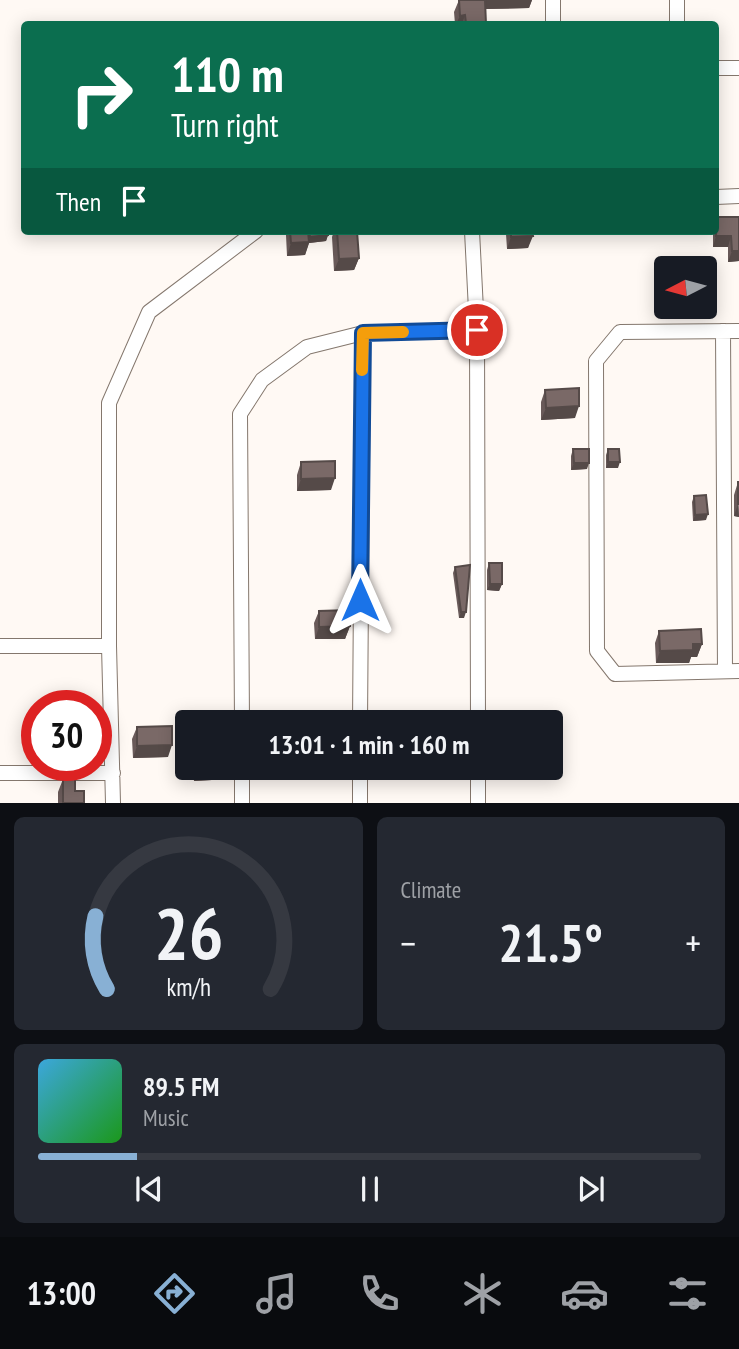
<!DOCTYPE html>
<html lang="en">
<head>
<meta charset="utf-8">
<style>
	:root { --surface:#171b24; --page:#242831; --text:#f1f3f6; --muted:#9ea1a6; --line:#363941; --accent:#88b0d4 }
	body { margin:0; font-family:"PT Sans Narrow",sans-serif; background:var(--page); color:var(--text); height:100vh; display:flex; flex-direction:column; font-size:26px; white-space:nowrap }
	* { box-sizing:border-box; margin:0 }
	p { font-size:23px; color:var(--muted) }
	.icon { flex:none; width:38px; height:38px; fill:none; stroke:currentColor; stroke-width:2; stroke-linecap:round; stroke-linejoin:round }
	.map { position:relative; height:803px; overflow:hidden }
	.side { display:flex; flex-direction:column; gap:14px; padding:14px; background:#0d0f14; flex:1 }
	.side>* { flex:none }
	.top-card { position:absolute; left:21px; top:21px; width:698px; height:214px; border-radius:7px; box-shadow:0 4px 18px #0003; background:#0b6e4f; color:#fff; overflow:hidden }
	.needle { width:46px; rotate:264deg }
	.tools { position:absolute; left:654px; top:256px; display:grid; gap:14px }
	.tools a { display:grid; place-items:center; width:63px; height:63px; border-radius:7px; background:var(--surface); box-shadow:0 4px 18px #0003; font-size:35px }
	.speed { position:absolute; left:21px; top:690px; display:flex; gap:14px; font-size:35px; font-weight:700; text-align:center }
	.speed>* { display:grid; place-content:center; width:91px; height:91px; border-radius:50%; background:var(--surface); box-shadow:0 4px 18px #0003; line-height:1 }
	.speed .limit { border:10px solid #d22; background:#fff; color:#111 }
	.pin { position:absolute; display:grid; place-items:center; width:60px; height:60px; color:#fff; margin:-30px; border:4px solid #fff; border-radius:50%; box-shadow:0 2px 7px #0007 }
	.me { position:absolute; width:77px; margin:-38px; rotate:0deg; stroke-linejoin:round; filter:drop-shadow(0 0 5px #0008) }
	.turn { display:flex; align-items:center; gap:24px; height:147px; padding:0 35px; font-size:32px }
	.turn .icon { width:91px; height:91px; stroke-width:2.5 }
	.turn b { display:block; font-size:49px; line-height:60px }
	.then { display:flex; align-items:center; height:66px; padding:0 35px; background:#0003; gap:14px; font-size:26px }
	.big { font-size:52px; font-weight:700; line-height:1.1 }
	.side .widget { flex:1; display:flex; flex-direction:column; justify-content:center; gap:10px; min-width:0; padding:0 24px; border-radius:10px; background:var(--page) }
	.side .dial { align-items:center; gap:0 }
	.dial svg { height:182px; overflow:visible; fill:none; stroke:var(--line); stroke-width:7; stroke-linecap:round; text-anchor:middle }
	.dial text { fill:var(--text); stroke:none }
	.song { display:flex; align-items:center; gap:21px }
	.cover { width:84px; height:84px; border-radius:10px; background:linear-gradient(135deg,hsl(200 70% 55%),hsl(120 70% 35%)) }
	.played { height:7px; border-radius:4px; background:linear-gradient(90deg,var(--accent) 15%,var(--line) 15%) }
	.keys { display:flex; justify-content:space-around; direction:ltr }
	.heat { display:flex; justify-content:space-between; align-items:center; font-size:38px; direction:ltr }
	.side .tiles { flex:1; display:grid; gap:14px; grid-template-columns:1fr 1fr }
	.widget:last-child { grid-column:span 2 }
	.trip { position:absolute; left:175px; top:710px; width:388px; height:70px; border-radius:7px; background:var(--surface); box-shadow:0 4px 18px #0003; font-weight:700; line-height:70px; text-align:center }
	.menu { display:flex; height:112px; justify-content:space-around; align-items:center; background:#090b0e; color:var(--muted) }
	.menu .icon { width:49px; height:49px }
	.menu .active { color:var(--accent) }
	.menu b { font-size:32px; color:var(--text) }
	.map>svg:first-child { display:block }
</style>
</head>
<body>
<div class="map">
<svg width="739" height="803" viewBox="0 0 739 803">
	<rect width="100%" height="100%" fill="#fff9f4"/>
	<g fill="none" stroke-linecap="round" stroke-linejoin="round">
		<!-- minor casing -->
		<g stroke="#84776d" stroke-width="16">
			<path id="minor" d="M553 0V24
				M677 0V24
				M716 68H739
				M716 197 739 196
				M472 231 477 330
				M723 331 725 671
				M739 331 620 332 596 361 597 651 615 674 739 671
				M0 646H109
				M242 723 240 414 262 380 307 347 363 333 477 330 478 723
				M360 723 363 333
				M242 768V803
				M360 768V803
				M478 768V803
				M0 773H113
				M113 803 109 646V403L149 312 256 231"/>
		</g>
		<!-- minor -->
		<use href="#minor" stroke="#fff" stroke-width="14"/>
	</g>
	<!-- wall -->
	<path fill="#695a59" d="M459 0H532L529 8 486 9V24H455L454 12Z
		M717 217H739V261L728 262V247H713V231H716Z
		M287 231H328V235L326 241 309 243 305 255 287 256 286 235Z
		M334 231H357L359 258 354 270 334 271 332 237Z
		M507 231H532L528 248 507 249 506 234Z
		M660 261 667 268V305L657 306 656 274Z
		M545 390 575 418 541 420V402Z
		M573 449 587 469 571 470V456Z
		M608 449 618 468H606V455Z
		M301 462 331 490 297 491V475Z
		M738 482 739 517 734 516V495Z
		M694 496 706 520 693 521 692 502Z
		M489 563 502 584 499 591 487 590V570Z
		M455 567 464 618H459L453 573Z
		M319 611 350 626 345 639H315L314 623Z
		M659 631 702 644 697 657H691L689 663H656L655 643Z
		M137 727 168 757 133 758 132 739Z
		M192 768H216L212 780 194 781Z
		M63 779 75 791 84 803H58V792Z"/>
	<!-- shaded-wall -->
	<path fill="#554a48" d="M484 0H532L529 8 481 9Z
		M465 15 462 24H456L460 16Z
		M328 235 326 241 309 243 305 255 287 256 291 243 308 242 310 237Z
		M533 236 528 248 507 249 511 237Z
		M716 236H731L728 247H713Z
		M732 251H739V261L728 262Z
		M359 258 354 270 334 271 339 259Z
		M661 293H667V305L657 306Z
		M579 406 575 418 541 420 546 408Z
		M608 462H620L618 468H606Z
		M574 463H589L587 469 571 470Z
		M335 478 331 490 297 491 301 479Z
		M738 504 739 517 734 516Z
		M708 514 706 520 693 521 695 515Z
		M490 584H502L499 591 487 590Z
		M461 612H466L464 618H459Z
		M350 626 345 639H315L319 627Z
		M693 644H702L697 657H691L689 663H656L660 651Z
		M172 745 168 757 133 758 137 746Z
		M216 768 212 780 194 781 198 769Z"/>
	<!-- building -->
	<path fill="#7a6967" stroke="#554a48" stroke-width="2" d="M459 0H485L486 24H471V23H466L465 15 460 16Z
		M717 217H739V251H732L731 236H716Z
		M290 231H308L309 242 291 243Z
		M309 231H328V235L310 237Z
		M337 231H357L359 258 339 259Z
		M511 231H532L533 236 511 237Z
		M660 261H681V268H667V293H661Z
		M579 388V406L546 408 545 390Z
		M573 449H589V463H574Z
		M608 449H619L620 462H608Z
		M335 461V478L301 479V462Z
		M738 482H739V504H738Z
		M706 495 708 514 695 515 694 496Z
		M489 563H502V584H490Z
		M470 565 466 612H461L455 567Z
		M350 610V626L319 627V611Z
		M701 629 702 644H693V650L660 651 659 631Z
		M172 726V745L137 746V727Z
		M63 779H75V791H84V803H63Z"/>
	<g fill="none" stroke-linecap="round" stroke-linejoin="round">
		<!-- route casing -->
		<g stroke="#114b97" stroke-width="18">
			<path id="route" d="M360 600 363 333 477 330"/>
		</g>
		<!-- route -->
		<use href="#route" stroke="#1a73e8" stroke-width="12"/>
		<!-- slow -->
		<path stroke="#f59e0b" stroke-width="12" d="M362 370 363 333 403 332"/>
	</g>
</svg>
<div class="tools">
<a><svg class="needle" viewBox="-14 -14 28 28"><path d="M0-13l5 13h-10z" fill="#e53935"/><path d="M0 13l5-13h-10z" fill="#9ea1a6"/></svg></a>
</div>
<div class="speed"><div class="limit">30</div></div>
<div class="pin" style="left:477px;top:330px;background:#d93025"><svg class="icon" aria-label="arrive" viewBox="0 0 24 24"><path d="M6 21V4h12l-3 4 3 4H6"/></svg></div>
<svg class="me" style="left:360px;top:600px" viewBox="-20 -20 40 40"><path d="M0-17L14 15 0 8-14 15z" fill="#1a73e8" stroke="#fff" stroke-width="4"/></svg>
<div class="trip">13:01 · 1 min · 160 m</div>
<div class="top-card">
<div class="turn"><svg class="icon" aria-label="right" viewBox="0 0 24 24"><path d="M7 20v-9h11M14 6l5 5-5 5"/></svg><div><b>110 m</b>Turn right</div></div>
<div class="then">Then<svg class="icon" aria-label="arrive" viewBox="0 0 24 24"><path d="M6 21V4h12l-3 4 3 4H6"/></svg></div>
</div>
</div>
<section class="side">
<div class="tiles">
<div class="widget dial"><svg viewBox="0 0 100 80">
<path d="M14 69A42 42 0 1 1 86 69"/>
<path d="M14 69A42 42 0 0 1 9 37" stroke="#88b0d4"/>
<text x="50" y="56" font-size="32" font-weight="700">26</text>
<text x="50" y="72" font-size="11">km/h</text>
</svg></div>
<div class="widget"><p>Climate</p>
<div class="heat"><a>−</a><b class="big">21.5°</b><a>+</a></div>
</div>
<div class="widget">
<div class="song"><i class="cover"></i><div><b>89.5 FM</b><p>Music</p></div></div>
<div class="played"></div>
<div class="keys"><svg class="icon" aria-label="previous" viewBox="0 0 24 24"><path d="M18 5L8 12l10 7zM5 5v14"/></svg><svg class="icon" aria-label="pause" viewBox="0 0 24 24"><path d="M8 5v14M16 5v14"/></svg><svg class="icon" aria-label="next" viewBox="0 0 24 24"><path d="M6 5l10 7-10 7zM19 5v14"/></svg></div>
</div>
</div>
</section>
<nav class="menu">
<b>13:00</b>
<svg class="icon active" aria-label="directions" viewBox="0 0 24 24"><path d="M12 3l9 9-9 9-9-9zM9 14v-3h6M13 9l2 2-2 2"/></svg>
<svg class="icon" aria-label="music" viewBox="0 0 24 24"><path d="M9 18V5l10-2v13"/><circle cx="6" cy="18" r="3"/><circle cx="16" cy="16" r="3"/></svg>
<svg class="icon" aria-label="phone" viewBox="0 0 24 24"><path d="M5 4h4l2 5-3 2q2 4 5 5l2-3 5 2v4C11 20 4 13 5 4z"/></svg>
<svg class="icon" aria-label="climate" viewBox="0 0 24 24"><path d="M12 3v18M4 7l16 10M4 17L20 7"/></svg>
<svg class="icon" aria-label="car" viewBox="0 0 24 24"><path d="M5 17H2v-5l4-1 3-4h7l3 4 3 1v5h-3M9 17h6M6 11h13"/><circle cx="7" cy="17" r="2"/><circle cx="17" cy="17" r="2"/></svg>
<svg class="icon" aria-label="filters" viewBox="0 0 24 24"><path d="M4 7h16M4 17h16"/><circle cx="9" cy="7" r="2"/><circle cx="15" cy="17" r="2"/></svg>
</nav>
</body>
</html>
